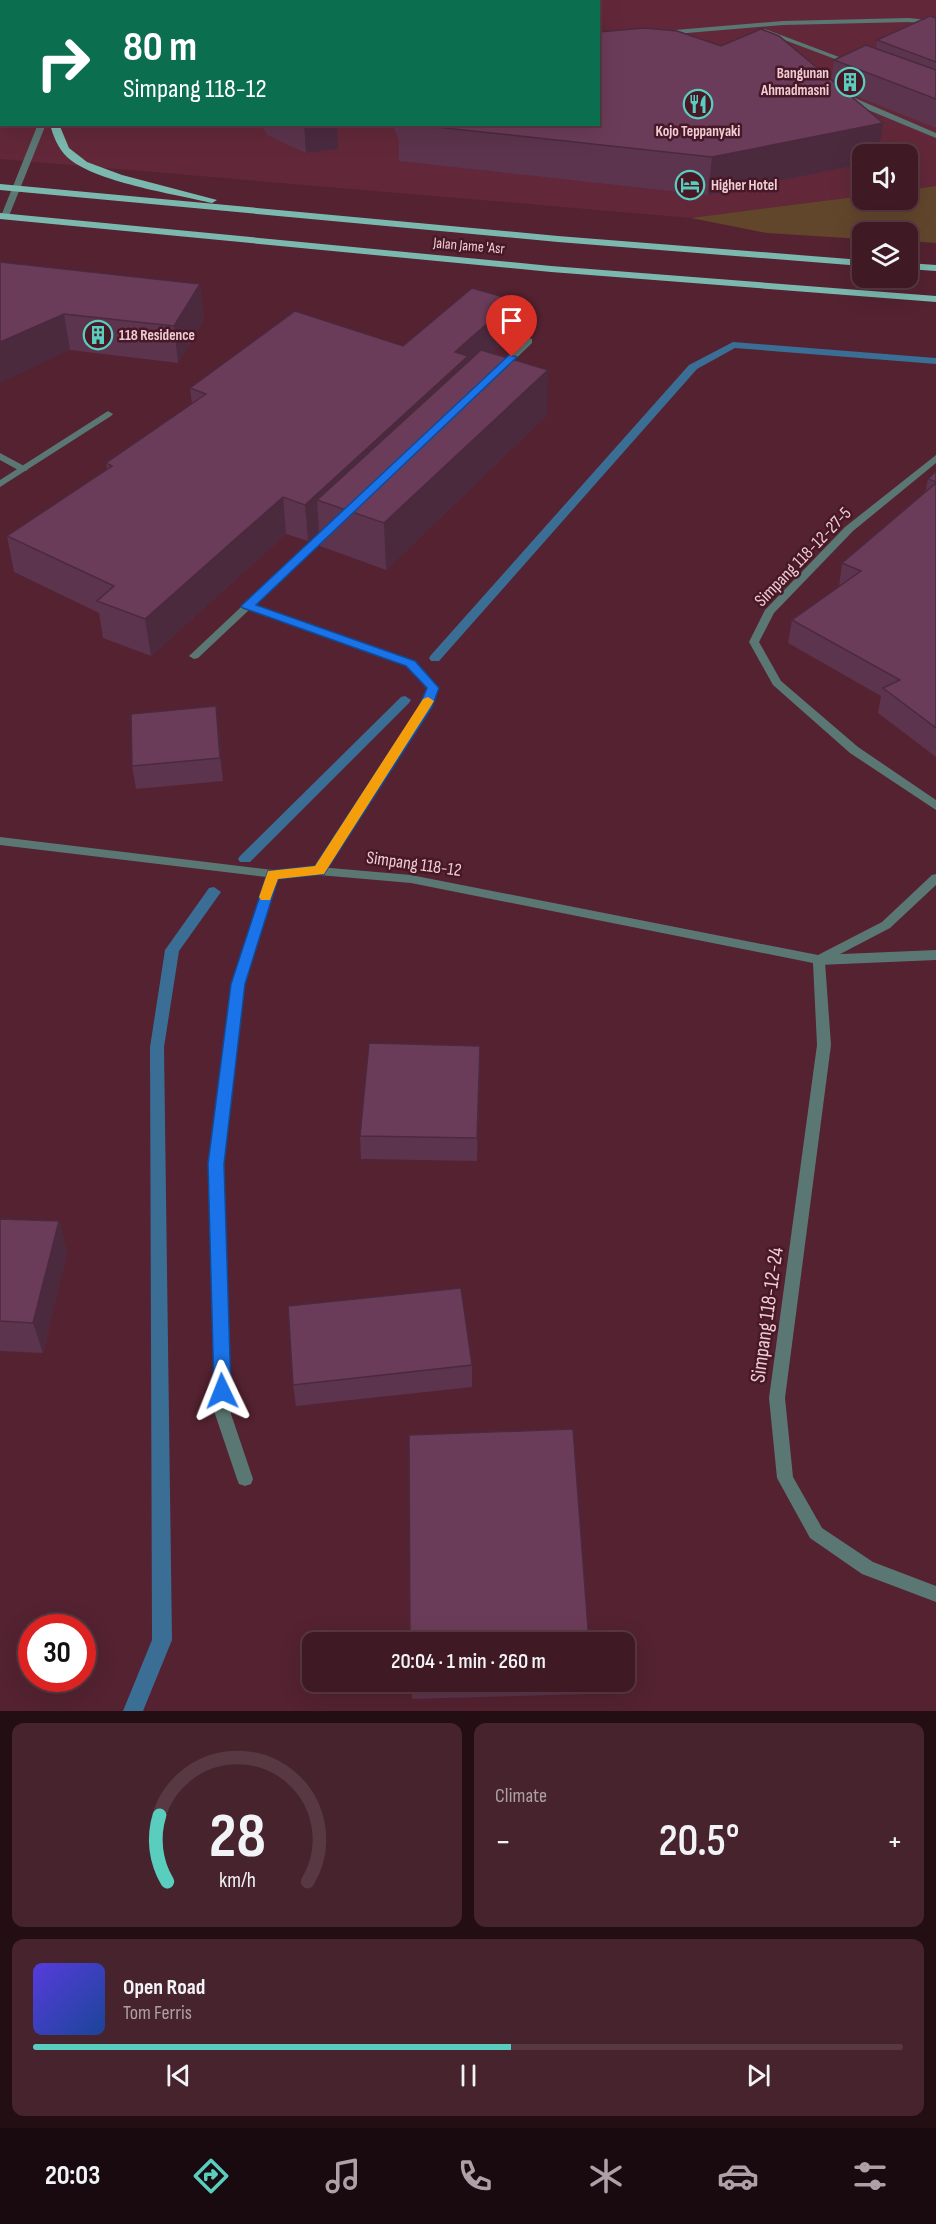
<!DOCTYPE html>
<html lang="en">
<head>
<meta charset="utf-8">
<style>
	:root { --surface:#3f1a25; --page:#46232d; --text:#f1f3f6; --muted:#ada1a7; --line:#583842; --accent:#59cebf }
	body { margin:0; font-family:"Sofia Sans Condensed",sans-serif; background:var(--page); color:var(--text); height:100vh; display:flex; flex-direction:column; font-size:22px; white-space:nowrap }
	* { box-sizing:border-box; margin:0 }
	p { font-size:20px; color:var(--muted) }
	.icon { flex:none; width:33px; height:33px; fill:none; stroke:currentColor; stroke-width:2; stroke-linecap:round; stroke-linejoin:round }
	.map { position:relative; height:1711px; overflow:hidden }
	.sheet { display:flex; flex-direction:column; gap:12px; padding:12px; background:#230e14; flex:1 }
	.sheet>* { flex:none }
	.guide { position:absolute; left:0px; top:0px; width:600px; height:126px; box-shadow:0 6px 24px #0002,0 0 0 2px var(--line); background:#0b6e4f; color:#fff; overflow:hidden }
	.controls { position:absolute; left:852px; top:144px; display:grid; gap:12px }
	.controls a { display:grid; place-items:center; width:66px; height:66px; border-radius:12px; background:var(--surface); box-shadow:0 6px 24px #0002,0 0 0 2px var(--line); font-size:30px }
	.speed { position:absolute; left:18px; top:1614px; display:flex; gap:12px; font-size:30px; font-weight:700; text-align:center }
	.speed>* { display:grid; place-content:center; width:78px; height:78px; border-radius:50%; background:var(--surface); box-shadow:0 6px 24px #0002,0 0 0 2px var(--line); line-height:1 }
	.speed .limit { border:9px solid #d22; background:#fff; color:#111 }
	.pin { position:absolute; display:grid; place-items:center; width:51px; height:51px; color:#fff; margin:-62px -26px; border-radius:50% 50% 50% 0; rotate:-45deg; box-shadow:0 0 6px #0007 }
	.pin .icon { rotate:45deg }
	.me { position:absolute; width:66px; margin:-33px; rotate:358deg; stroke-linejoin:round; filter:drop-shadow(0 0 4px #0008) }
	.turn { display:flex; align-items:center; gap:21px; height:126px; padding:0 24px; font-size:27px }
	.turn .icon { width:78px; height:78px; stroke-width:2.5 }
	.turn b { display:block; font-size:42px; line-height:51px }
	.big { font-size:45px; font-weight:600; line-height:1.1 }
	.sheet .card { flex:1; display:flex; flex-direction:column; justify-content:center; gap:9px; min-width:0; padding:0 21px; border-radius:12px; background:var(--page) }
	.sheet .dial { align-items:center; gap:0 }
	.dial svg { height:156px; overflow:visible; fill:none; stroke:var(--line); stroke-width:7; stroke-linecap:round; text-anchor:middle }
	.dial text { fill:var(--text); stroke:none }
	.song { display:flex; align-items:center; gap:18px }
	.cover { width:72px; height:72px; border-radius:9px; background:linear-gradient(135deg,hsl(250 70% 55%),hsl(220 70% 35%)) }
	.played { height:6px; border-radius:3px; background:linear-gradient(90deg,var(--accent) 55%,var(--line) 55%) }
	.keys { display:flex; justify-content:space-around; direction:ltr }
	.heat { display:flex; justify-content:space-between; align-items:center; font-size:33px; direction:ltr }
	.sheet .tiles { flex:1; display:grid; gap:12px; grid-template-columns:1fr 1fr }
	.card:last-child { grid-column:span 2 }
	.trip { position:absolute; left:302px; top:1632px; width:333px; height:60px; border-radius:12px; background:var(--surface); box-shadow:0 6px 24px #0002,0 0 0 2px var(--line); font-weight:600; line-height:60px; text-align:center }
	.menu { display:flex; height:96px; justify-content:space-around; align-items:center; background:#190a0f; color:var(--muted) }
	.menu .icon { width:42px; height:42px }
	.menu .current { color:var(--accent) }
	.menu b { font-size:27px; color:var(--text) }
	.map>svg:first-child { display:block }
</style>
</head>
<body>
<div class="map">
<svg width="936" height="1711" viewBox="0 0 936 1711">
	<rect width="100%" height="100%" fill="#542231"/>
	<!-- built -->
	<path fill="#622839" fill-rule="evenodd" d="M0 0H936V186L908 190V154H862V196L691 218 0 159ZM2 2H598V124H2Z"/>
	<!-- green -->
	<path fill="#62462c" d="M936 186V243L908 241V232H862V239L767 233 691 218 862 196V200H908V190Z"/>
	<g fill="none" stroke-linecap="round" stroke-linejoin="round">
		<!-- stream -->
		<path fill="#3a6e95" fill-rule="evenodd" d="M733 342 936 358V364L735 348 697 369 439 661H431L429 658 431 655 689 365Z
			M405 696 411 700 409 703 250 862H240L238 859 240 856 401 697Z
			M214 887 221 892 179 951 164 1047 172 1640 143 1711H123L152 1640 150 1047 165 950 209 888Z"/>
		<!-- service -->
		<path fill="#5a7773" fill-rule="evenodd" d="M145 0H151V2H145Z
			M266 0H272V2H266Z
			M0 5H2V9H0Z
			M909 18 936 21V25L909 22 783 25 663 35 660 33 663 31 783 21Z
			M765 29 855 63 857 64 851 65 763 32 762 31Z
			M844 96H850L936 133V138L844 100Z
			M529 338 532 339V343L502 372H496V368Z
			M0 453 26 467 28 469 26 471H20L0 460Z
			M331 525 335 526V530L255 605 414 661 438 688 429 710 323 874 319 875 313 871 420 707 427 689 406 665 249 610 198 658 194 659 189 656 327 526Z
			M936 950V960L819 965 815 963 813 960 815 957 819 955Z"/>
		<!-- minor -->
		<path fill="#5a7773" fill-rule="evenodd" d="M42 0H48L41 2Z
			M84 0H90V2H84Z
			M295 0H301V2H295Z
			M0 119H2V124H4L0 127Z
			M38 124H46L9 216 2 218 1 216Z
			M108 411 113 414 111 416 0 487V480Z
			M936 455V463L853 531 774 613 759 642 781 681 858 747 936 800V810L850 753 773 685 749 642 765 610 845 527Z
			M0 837 273 870 319 867 411 875 818 955 882 922 932 875 936 874V885L890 928 825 962 831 1045 785 1398 793 1477 822 1528 873 1562 936 1586V1602L862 1574 810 1538 777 1478 769 1398 817 1045 813 963 411 883 319 875 278 878 244 984 223 1164 231 1414 253 1479 251 1484 245 1486 239 1484 237 1479 215 1414 209 1164 232 984 266 877 0 845Z"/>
		<!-- primary -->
		<path fill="#7bb9af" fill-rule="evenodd" d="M2 109V115L0 116V110Z
			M50 124H59L69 148 87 162 122 175 217 200 212 203C175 194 94 182 67 157 58 148 53 136 50 124Z
			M0 184 558 236 862 260V266L558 242 0 190Z
			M0 213 551 266 936 296V302L551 272 0 219Z
			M908 263 936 265V271L908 269Z"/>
	</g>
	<!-- wall -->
	<path fill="#5c344d" d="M173 0H249V2H173Z
		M326 0H590L575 2H327Z
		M936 18V128L848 93 862 154V164L708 195 399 161V140L392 124H598L721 46 831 80 834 60 876 49 877 40Z
		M261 124H337L338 149 306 153 267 135Z
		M0 262 200 284 204 320 178 363 70 350Z
		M514 300 513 334 492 353 547 415 386 570 320 546 319 531 308 541 286 534 151 656 103 638 99 613 14 572 7 536 107 469 106 463 192 404 190 388 403 346Z
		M936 471V757L878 713 881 696 788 643 792 620 839 587 842 563 925 493 928 479Z
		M219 729 223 781 136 789 132 766Z
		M480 1069 477 1161 361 1159 360 1136Z
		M0 1219 59 1221 67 1252 43 1353 0 1351Z
		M472 1365V1387L296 1406 293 1385Z
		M411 1682H589L588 1694 412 1699Z"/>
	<!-- shaded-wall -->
	<path fill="#4b2a3e" d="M398 0H590L575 2H382Z
		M883 123 878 154H862V164L708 195 712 157Z
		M309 124H337L338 149 306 153 304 125Z
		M200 284 204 320 178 363 174 326Z
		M514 300 513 334 468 375 317 500 319 531 308 541 305 505 455 352Z
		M64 314 70 350 0 383V342Z
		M548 370 547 415 386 570 384 523Z
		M283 497 286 534 151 656 145 619Z
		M216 706 219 729 223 781 220 758Z
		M480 1046V1069L477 1161V1138Z
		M59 1221 67 1252 43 1353 33 1323Z"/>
	<!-- building -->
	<path fill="#6b3c59" stroke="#4b2a3e" stroke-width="1.5" d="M175 0H205V2H175Z
		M335 0H398L382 2H335Z
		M930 16 936 18V62L877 40Z
		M645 28 677 31 721 46 761 29 779 36 883 123 712 157 408 124H598V32Z
		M866 45 936 70V99L834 60Z
		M0 262 200 284 174 326 64 314 0 342Z
		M472 288 514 300 455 352 468 356 305 505 283 497 145 619 97 601 114 586 7 536 112 466 106 463 206 394 190 388 295 311 403 346Z
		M481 350 548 370 384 523 317 500Z
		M936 471V482L928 479Z
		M936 483V728L883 688 900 680 792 620 861 571 842 563Z
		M216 706 220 758 132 766 131 714Z
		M369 1043 480 1046 477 1138 360 1136Z
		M0 1219 59 1221 33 1323 0 1321Z
		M461 1288 472 1365 293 1385 288 1306Z
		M573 1429 589 1642H410L409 1435Z"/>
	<!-- route -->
	<path fill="#1a73e8" stroke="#114b97" stroke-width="1.5" d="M509 355 517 357 256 605 415 661 439 688 432 707 324 874 278 879 245 984 224 1164 231 1391 229 1397 222 1399 216 1397 214 1391 208 1164 231 984 268 871 315 866 419 707 427 688 406 666 243 608 241 606Z"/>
	<!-- slow -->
	<path fill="#f59e0b" d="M428 697 434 701 324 874 278 879 270 900H261L259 897 268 871 315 866 423 699Z"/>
	<!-- icons -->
	<defs>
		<g id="building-ring" transform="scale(1.5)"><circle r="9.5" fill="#481827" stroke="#59cebf" stroke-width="1.5"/><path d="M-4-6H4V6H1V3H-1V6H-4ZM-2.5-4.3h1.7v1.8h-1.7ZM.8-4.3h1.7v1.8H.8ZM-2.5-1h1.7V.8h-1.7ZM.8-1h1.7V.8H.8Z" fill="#59cebf"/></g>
		<g id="restaurant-ring" transform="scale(1.5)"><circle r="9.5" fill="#481827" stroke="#59cebf" stroke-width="1.5"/><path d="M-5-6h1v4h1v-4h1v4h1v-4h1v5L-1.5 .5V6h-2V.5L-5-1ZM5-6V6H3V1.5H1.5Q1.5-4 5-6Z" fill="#59cebf"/></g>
		<g id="hotel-ring" transform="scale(1.5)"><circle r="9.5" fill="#481827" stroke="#59cebf" stroke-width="1.5"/><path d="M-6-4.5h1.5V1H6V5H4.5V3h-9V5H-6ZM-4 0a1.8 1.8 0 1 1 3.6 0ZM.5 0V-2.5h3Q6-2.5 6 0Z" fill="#59cebf"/></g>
	</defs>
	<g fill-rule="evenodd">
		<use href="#building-ring" x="850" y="82"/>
		<use href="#restaurant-ring" x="698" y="104"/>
		<use href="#hotel-ring" x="690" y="185"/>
		<use href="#building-ring" x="98" y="335"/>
	</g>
	<g text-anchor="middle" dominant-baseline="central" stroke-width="5" stroke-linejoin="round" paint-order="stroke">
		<!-- far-poi labels -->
		<g font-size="15" font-weight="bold" fill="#eecdd4" stroke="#481827" text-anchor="start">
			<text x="829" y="73" text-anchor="end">Bangunan<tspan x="829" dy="17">Ahmadmasni</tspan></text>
			<text x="698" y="131" text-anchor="middle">Kojo Teppanyaki</text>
			<text x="711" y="185">Higher Hotel</text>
			<text x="119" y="335">118 Residence</text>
		</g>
		<!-- far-street labels -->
		<g font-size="15" fill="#eecdd4" stroke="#481827">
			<text transform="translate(469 246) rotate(5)">Jalan Jame 'Asr</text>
		</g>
		<!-- street labels -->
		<g font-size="18" fill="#eecdd4" stroke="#481827">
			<text transform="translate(803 557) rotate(-46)">Simpang 118-12-27-5</text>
			<text transform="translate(414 864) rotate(8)">Simpang 118-12</text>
		</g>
		<!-- near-street labels -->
		<g font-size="21" fill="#eecdd4" stroke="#481827">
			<text transform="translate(767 1315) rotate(-82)">Simpang 118-12-24</text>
		</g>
	</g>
</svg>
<div class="controls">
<a><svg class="icon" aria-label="sound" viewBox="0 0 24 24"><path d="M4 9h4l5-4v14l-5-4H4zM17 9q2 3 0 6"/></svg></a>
<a><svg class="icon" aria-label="layers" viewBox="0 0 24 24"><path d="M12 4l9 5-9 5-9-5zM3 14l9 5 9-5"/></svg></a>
</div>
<div class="speed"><div class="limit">30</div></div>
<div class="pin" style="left:512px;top:357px;background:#d93025"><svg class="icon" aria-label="arrive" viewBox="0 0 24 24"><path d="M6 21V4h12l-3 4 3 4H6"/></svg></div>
<svg class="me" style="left:222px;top:1391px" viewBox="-20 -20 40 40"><path d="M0-17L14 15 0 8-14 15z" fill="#1a73e8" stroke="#fff" stroke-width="4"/></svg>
<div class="trip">20:04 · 1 min · 260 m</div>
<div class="guide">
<div class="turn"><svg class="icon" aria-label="right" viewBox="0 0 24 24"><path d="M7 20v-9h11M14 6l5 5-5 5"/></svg><div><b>80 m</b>Simpang 118-12</div></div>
</div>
</div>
<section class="sheet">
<div class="tiles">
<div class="card dial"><svg viewBox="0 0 100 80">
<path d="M14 69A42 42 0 1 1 86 69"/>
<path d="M14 69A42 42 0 0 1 10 35" stroke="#59cebf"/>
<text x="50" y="56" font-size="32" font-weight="700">28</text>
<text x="50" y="72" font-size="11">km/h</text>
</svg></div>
<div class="card"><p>Climate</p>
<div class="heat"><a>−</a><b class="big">20.5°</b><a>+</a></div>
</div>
<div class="card">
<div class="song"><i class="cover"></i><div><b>Open Road</b><p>Tom Ferris</p></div></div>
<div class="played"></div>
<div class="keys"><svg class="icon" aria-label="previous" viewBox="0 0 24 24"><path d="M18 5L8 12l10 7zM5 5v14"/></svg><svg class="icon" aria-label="pause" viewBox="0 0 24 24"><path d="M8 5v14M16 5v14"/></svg><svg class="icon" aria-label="next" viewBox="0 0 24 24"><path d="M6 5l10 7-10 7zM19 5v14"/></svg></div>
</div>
</div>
</section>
<nav class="menu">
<b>20:03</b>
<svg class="icon current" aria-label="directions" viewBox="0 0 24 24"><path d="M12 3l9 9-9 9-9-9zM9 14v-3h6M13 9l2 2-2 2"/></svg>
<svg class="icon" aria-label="music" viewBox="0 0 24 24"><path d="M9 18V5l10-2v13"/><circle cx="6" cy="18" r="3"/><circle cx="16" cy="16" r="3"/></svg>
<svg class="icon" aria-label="phone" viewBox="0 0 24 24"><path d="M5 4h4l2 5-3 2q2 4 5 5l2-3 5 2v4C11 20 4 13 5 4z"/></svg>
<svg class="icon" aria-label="climate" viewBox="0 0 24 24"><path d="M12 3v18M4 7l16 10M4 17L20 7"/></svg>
<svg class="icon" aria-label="car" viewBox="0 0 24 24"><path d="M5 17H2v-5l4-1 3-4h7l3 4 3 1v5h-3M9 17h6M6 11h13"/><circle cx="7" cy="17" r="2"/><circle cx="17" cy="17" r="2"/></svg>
<svg class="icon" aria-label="filters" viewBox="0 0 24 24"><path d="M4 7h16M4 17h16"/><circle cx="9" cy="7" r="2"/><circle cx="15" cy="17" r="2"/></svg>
</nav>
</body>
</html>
